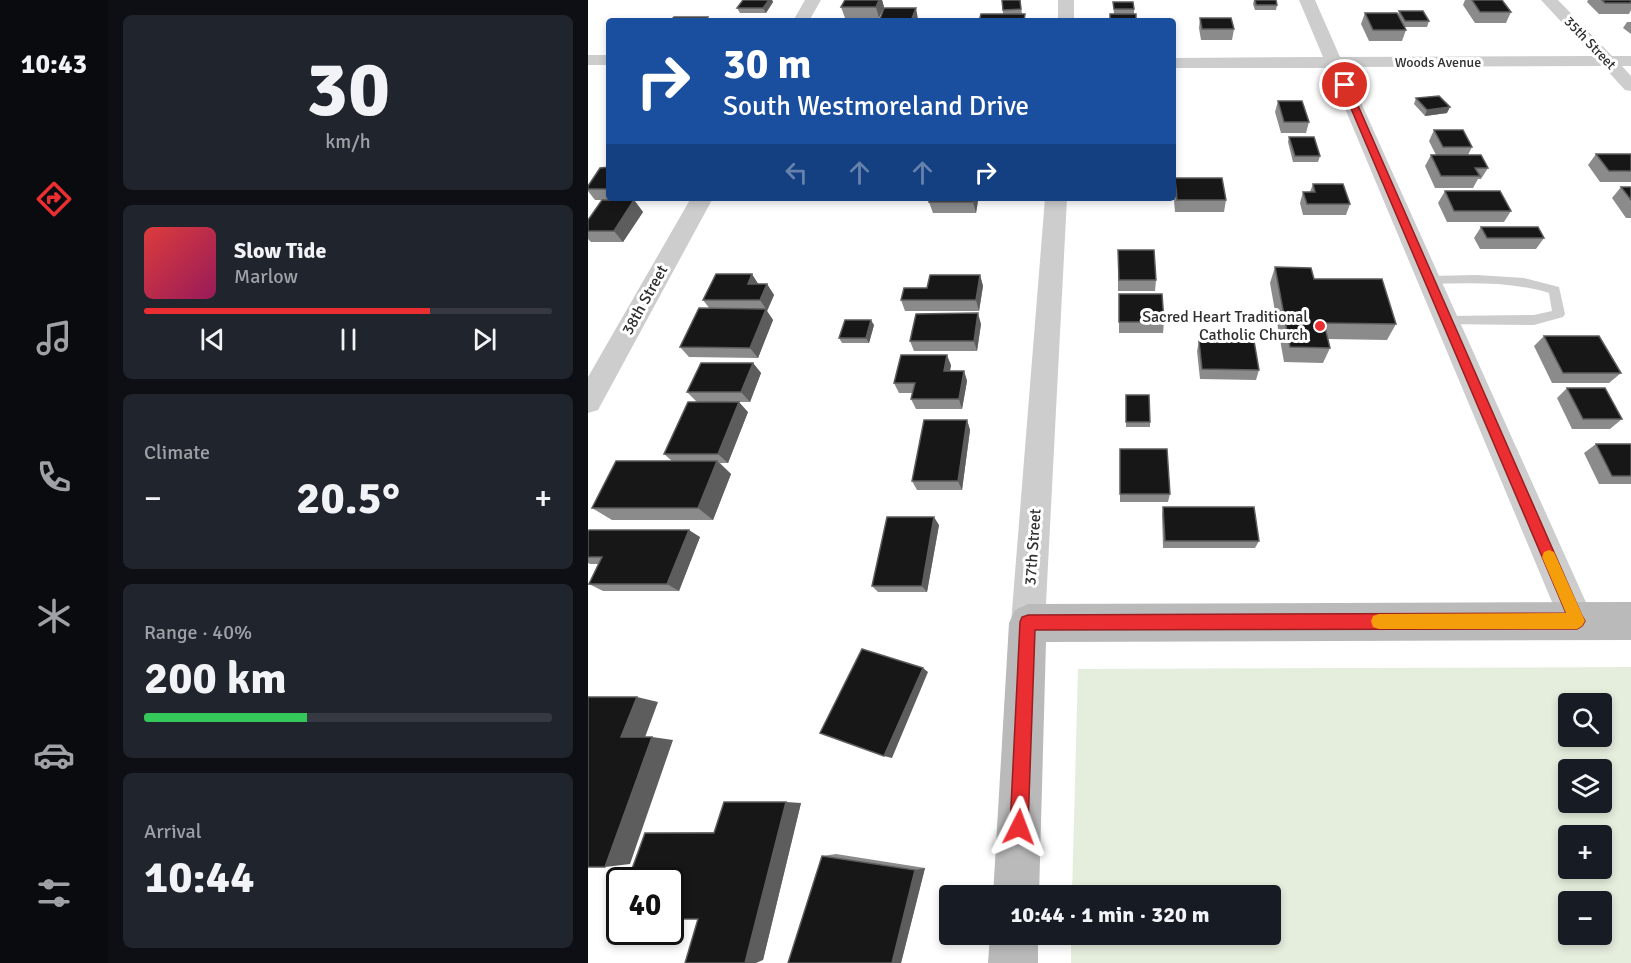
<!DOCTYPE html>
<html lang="en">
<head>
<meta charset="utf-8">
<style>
	:root { --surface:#171b24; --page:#20242c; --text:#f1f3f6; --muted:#9ea1a6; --line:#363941; --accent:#eb2e31 }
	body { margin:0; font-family:Signika,sans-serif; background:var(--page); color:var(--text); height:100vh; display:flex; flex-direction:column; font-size:22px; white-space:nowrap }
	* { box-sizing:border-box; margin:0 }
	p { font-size:20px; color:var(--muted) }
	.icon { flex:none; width:33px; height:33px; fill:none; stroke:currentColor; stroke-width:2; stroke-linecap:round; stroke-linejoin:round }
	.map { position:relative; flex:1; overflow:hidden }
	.side { display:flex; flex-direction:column; gap:15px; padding:15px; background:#0d0f14; width:480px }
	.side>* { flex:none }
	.hud { position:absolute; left:18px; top:18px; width:570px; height:183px; border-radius:6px; box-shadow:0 3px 9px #0003; background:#1a4fa0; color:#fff; overflow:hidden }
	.tools { position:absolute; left:970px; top:693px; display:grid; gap:12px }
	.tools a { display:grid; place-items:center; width:54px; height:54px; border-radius:6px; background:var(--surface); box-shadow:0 3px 9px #0003; font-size:30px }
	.speed { position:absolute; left:18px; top:867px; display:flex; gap:12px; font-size:30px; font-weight:700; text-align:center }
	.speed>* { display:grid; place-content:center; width:78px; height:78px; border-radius:50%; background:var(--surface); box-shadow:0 3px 9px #0003; line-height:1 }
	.speed .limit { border:3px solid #111; border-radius:9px; background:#fff; color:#111 }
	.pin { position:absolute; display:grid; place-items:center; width:51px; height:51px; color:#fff; margin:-26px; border:3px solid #fff; border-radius:50%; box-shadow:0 2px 6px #0007 }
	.me { position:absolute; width:66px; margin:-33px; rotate:3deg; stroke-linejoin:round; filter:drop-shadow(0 0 4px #0008) }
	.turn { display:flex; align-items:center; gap:21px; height:126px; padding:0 18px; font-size:27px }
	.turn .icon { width:78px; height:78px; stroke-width:2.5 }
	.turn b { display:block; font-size:42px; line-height:51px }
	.lanes { display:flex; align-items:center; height:57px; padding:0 18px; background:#0003; justify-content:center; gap:30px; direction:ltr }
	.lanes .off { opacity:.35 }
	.big { font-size:45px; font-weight:700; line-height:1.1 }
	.side .widget { flex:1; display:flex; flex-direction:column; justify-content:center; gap:9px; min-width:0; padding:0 21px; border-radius:9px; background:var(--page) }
	.side .dial { align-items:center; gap:0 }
	.dial b { font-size:78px; line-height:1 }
	.song { display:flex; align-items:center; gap:18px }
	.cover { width:72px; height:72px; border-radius:9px; background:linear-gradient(135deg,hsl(0 70% 55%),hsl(330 70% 35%)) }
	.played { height:6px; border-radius:3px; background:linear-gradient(90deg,var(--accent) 70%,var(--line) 70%) }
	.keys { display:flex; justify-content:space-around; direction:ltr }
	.heat { display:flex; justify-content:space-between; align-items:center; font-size:33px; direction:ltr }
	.charge { height:9px; border-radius:4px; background:linear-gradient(90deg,#34c759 40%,var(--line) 0) }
	.trip { position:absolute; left:351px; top:885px; width:342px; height:60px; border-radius:6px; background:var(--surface); box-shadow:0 3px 9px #0003; font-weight:700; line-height:60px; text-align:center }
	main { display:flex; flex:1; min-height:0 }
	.menu { display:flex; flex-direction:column; width:108px; justify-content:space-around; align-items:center; background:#090b0e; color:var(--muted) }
	.menu .icon { width:42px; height:42px }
	.menu .on { color:var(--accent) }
	.menu b { font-size:27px; color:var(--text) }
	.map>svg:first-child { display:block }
</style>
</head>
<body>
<main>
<nav class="menu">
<b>10:43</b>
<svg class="icon on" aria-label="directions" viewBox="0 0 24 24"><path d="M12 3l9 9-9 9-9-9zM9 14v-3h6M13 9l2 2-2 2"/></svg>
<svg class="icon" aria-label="music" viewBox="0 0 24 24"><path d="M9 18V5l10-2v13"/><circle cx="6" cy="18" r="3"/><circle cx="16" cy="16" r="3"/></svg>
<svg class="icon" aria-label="phone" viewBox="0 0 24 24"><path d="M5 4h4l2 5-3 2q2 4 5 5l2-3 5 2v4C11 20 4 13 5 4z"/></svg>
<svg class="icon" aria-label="climate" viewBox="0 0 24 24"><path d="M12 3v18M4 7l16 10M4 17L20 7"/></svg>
<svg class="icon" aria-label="car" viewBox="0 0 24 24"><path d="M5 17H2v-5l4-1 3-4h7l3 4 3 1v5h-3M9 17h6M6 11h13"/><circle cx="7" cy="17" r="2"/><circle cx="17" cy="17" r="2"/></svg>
<svg class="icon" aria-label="filters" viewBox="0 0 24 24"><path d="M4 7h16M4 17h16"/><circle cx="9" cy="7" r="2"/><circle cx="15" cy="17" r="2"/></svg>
</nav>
<section class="side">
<div class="widget dial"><b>30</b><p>km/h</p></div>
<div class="widget">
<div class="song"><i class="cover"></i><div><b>Slow Tide</b><p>Marlow</p></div></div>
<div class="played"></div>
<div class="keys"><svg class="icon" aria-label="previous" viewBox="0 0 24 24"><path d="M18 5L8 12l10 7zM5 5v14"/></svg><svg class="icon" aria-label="pause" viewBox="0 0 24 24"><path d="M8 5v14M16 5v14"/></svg><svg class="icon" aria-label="next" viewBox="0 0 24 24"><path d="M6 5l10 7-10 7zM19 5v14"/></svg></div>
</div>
<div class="widget"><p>Climate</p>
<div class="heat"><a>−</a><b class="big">20.5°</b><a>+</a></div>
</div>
<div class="widget"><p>Range · 40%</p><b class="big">200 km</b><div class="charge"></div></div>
<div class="widget"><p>Arrival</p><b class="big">10:44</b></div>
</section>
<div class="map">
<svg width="1043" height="963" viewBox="0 0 1043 963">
	<rect width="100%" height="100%" fill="#fff"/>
	<!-- green -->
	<path fill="#e5eddd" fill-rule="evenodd" d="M1043 667V963H483V935L682 934V896L484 895 490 669ZM981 704H1014V736H981ZM981 770H1014V802H981ZM981 836H1014V868H981ZM981 902H1014V934H981Z"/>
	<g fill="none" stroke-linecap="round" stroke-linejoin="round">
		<!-- lane -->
		<path fill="#cdcdcd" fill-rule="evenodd" d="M889 275 936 278 971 287 977 314 975 317 946 325 855 324 853 321 859 316 946 315 964 311 961 293C922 281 881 283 841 284L835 280 841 276Z"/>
		<!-- street -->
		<path fill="#cdcdcd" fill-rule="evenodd" d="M217 0H233L221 21H205Z
			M470 0H486V21H470Z
			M711 0H727L752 57 1005 56 953 0H970L1024 56H1043V66H1034L1043 76V91L1037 90 1015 66 757 67 1001 609 1006 621 1001 633 989 638 977 633 740 68H585V58L735 57Z
			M0 55H21V65H0Z
			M103 198H125L10 410 0 413V377Z
			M457 198H479L457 623 452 635 440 640 428 635 423 623Z"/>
		<!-- secondary -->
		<path fill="#bababa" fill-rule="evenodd" d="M1043 602V640L458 642 451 896H405L421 623 427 610 440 604Z
			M402 934H450V963H400Z"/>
	</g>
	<!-- wall -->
	<path fill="#8b8b8b" d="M155 0H184L185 2 178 13H152L149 8Z
		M257 0H294L296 7 291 18H257L253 7Z
		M414 0H432L434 14H437V21H391L415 14Z
		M666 0H688L689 5 688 10H667L665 4Z
		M877 0H914L923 12 918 23H887L875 5Z
		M1000 0H1043V10L1041 14H1011L999 2Z
		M525 2 546 9V14H526Z
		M811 11 841 21 839 27H817L818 30 814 41H781L773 24 777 13 810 15Z
		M612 18 646 29 644 40H613L611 28Z
		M1039 22H1043V34L1035 28Z
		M828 98 859 113 837 116 826 104Z
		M690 101 721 122 718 133H693L687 112Z
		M846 130 884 147 880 155 900 168 893 179H890L885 188H847L837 166 843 155H848L841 141Z
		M701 137 732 156 730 162H705L700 142Z
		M1008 154H1043V182H1012L1000 165Z
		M21 167V198H44L43 200H7L0 191V186Z
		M587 178 638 200 636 212H587L585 189Z
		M725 184 762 204 758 215H715L712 203 715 192H722Z
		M1033 187H1043V218H1038L1024 198Z
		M857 191 923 211 916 222H859L850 203Z
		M171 198H203L202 199H172Z
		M342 198H402L401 201H390L388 213H345L341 202Z
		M46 200 55 212 35 242H3L0 239V220Z
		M893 227 956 238 948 249H892L886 238Z
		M530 250 568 280 567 291H530Z
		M687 267 726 279 808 324 799 340 740 339 742 348 735 363 696 362 682 283Z
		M392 275 395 286 391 311H317L313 300 339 288Z
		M171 284H179L186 295 179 311 185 320 170 358 101 357 92 347 122 309 115 300Z
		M531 294 576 322 575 333H531Z
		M393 324 389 351H326L322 341Z
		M286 325 281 343H254L251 338Z
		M956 336 1033 373 1021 383H964L946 346Z
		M611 341 671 370 668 380 612 379 609 351Z
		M165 363 173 373 162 402H109L99 392Z
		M363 365 362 371H376L379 381 374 409H328L323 399 325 393H311L306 383Z
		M979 388 1034 419 1022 429H984L969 398Z
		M538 395 562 422V427H538Z
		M160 412 140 463H132L143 474 125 520H24L4 508 84 461 76 454Z
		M379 420 382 430 374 490H329L324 481Z
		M1008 444H1043V484H1011L996 453Z
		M532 449 582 494 580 502H532Z
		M575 507 671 541 667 548H575L574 515Z
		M351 525 339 592H290L284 586Z
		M0 532 112 537 91 591H15L1 584 10 564H2L0 563Z
		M213 803 175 960 110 919 57 833 127 832Z
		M248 854 337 868 313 963 234 856Z"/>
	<!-- shaded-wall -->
	<path fill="#5d5d5d" d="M181 0H184L185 2 178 13 175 8Z
		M291 0H294L296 7 291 18 288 7Z
		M328 8 330 19V21H323Z
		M862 107 859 113 837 116 839 110Z
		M386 198H389L390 201 388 213 385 202Z
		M46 200 55 212 35 242 26 231Z
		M164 274 171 285 160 284Z
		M392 275 395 286 391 311 388 300Z
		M179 284 186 295 179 311 185 320 170 358 162 348 178 309 172 300Z
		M390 313 393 324 389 351 386 341Z
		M283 320 286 325 281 343 278 338Z
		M359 355 363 365 360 381 356 371Z
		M165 363 173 373 162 402 153 392Z
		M376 371 379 381 374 409 371 399Z
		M151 402 160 412 140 463 130 454Z
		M379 420 382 430 374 490 370 481Z
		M129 461 143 474 125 520 110 508Z
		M346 517 351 525 339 592 334 586Z
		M101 530 112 537 91 591 79 584Z
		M335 668 340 672 304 758 296 756Z
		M49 697 70 702 56 740 33 737Z
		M64 737 85 740 42 864 17 867Z
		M198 802 213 803 175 960 168 963H157Z
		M337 868 313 963H304L327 870Z"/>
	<!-- building -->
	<path fill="#171717" stroke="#5d5d5d" stroke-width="1.5" d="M155 0H181L175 8H149Z
		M257 0H291L288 7H253Z
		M414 0H432L433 9 415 10Z
		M667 0H688L689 5H668Z
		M884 0H914L923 12H892Z
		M1014 0H1043V3H1017Z
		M525 2H545L546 9H526Z
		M296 8H328L323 21H279L280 19H292Z
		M811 11H835L841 21H817Z
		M777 13H809L818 30H785Z
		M393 14H437L436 21H391Z
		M522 14H548V21H522Z
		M86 17H120L118 21H82Z
		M612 18H643L646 29H614Z
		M851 96 862 107 839 110 828 98Z
		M690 101H714L721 122H696Z
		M846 130H875L884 147H855Z
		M701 137H726L732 156H707Z
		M1008 154H1043V171H1021Z
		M843 155H893L900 168H887L892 176H853Z
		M21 167V189H0V186L12 168Z
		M587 178H634L638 200H589Z
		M725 184H755L762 204H719L715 192H727Z
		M1033 187H1043V200Z
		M857 191H912L923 211H866Z
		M342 198H386L385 202H341Z
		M14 200H46L26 231H0V220Z
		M893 227H950L956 238H899Z
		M530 250H566L568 280H531Z
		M687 267 723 268 726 279H794L808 324 736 323 742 348 702 347Z
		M128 274H164L160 284H179L172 300H115Z
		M342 275H392L388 300H313L316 288H339Z
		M531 294H574L576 322H531Z
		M111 308 178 309 162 348 92 347Z
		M390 313 386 341H322L328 314Z
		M257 320H283L278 338H251Z
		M956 336H1011L1033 373H975Z
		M611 341H666L671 370 614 369Z
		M313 355H359L356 371H376L371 399H323L327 383H306Z
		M113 363H165L153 392H99Z
		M979 388H1017L1034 419H995Z
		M538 395H561L562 422H538Z
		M100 402H151L130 454H76Z
		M336 420H379L370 481H324Z
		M1008 444H1043V476H1024Z
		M532 449H579L582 494H532Z
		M28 461H129L110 508H4Z
		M575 507H666L671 541H577Z
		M299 517H346L334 586H284Z
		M1 530H101L79 584H1L14 557H0V532Z
		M274 649 335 668 296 756 232 733Z
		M0 697H49L33 737H64L17 867H0Z
		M136 802H198L157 963H97L110 919H82V880H40L57 833H126Z
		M234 856 327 870 304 963H200Z
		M32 905V918H27Z"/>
	<!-- route -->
	<path fill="#eb2e31" stroke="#991e20" stroke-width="1.5" d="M757 82 761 85 994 616 997 621 994 626 989 629 447 630 440 827 437 834 431 836 424 834 422 827 432 622 434 617 440 615 978 613 753 85Z"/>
	<!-- slow -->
	<path fill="#f59e0b" d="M961 550 966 552 997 621 994 626 989 629H791L785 627 783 621 785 616 791 614 978 613 954 557 956 552Z"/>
	<!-- markers -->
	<circle fill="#eb2e31" stroke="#fff" stroke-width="2" cx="732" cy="326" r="6"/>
	<g text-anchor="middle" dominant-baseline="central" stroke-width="6" stroke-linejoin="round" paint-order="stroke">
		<!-- far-street labels -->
		<g font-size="14" fill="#303030" stroke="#fff">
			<text transform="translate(1002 43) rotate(46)">35th Street</text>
			<text x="850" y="62">Woods Avenue</text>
		</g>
		<!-- street labels -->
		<g font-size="16" fill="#303030" stroke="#fff">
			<text transform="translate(57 300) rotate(-61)">38th Street</text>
			<text transform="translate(445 547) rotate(-86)">37th Street</text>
		</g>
		<!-- poi labels -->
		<g font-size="16" fill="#303030" stroke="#fff" text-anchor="end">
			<text x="720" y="317">Sacred Heart Traditional<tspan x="720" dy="18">Catholic Church</tspan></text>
		</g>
	</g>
</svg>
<div class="tools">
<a><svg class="icon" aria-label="search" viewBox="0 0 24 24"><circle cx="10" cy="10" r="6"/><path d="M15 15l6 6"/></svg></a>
<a><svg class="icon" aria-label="layers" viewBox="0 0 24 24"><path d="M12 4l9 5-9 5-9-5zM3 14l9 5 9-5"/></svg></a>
<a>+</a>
<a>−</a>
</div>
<div class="speed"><div class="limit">40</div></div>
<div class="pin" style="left:757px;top:85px;background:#d93025"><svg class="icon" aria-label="arrive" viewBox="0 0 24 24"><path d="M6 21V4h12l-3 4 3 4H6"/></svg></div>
<svg class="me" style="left:431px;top:827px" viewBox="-20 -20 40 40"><path d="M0-17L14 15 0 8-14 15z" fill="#eb2e31" stroke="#fff" stroke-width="4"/></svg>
<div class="trip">10:44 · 1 min · 320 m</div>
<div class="hud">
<div class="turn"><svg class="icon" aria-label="right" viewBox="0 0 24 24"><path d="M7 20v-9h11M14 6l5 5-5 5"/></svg><div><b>30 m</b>South Westmoreland Drive</div></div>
<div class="lanes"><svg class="icon off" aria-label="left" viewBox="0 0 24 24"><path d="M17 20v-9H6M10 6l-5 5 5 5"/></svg><svg class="icon off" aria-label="ahead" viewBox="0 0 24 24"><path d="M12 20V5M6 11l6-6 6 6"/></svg><svg class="icon off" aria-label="ahead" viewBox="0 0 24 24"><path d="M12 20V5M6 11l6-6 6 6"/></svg><svg class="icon" aria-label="right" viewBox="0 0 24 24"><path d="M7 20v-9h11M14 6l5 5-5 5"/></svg></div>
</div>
</div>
</main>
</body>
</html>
